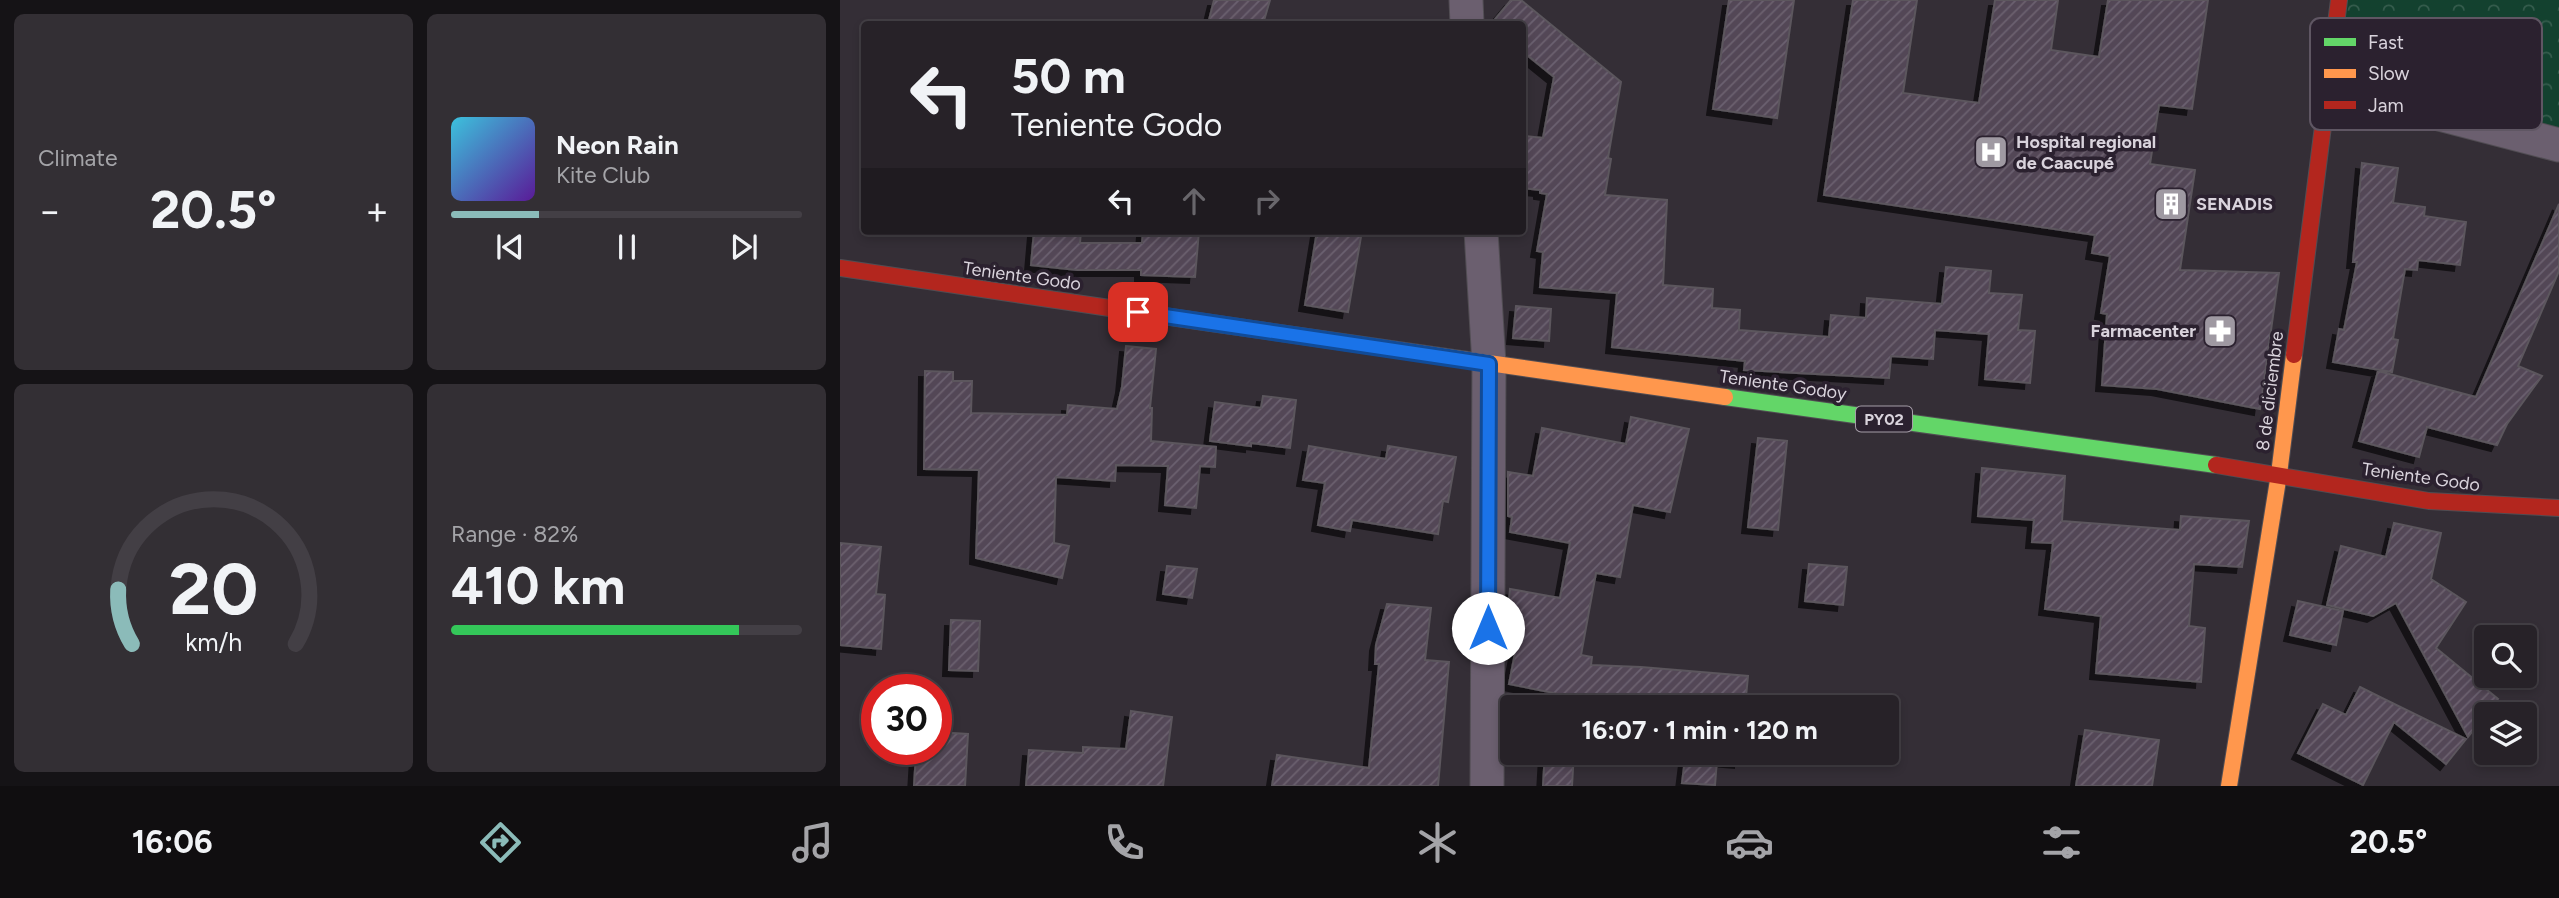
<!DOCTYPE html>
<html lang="en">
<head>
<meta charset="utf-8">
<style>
	:root { --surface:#272228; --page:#332f34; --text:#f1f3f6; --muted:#a4a4a8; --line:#433f45; --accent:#8bbbb9 }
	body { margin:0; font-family:Figtree,sans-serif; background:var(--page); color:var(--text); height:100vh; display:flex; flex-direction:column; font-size:26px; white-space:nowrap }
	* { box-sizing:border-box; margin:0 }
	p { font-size:23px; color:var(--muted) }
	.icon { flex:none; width:38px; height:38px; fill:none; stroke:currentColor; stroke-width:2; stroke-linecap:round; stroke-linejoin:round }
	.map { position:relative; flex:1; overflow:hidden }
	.side { display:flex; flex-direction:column; gap:14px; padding:14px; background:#151316; width:840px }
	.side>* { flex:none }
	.banner { position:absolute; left:21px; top:21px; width:665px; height:214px; border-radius:7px; box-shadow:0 4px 10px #0003,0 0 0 2px var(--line); background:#272228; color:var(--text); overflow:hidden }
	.controls { position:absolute; left:1634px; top:625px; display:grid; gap:14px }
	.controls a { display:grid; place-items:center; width:63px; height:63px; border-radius:7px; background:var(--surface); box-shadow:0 4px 10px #0003,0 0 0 2px var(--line); font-size:35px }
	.speed { position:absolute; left:21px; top:674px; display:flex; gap:14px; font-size:35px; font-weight:700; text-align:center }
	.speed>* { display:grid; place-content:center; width:91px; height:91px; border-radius:50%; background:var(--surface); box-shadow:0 4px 10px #0003,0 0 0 2px var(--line); line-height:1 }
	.speed .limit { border:10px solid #d22; background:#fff; color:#111 }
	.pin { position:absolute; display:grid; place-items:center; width:60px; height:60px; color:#fff; margin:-30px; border-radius:14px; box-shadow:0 4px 10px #0006 }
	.me { position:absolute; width:77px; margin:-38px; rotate:0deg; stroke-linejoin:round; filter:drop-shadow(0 0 5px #0008) }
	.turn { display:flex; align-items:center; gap:24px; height:147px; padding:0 35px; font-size:32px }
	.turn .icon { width:91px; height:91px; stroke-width:2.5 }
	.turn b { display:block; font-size:49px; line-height:60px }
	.lanes { display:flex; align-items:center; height:66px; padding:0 35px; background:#0003; justify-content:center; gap:35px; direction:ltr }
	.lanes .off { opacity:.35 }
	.big { font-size:52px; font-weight:700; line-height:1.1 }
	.side .tile { flex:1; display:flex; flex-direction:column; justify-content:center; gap:10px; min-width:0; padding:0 24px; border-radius:10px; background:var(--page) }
	.side .dial { align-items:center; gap:0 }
	.dial svg { height:182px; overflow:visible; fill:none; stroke:var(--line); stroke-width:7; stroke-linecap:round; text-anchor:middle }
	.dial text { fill:var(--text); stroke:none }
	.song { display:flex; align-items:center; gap:21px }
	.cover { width:84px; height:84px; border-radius:10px; background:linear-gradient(135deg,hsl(190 70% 55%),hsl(270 70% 35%)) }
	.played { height:7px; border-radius:4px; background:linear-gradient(90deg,var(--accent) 25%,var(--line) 25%) }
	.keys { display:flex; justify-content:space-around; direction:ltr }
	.heat { display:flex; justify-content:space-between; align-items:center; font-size:38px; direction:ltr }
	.charge { height:10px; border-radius:5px; background:linear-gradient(90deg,#34c759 82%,var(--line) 0) }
	.side .tiles { flex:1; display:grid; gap:14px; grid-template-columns:repeat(2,1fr) }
	.trip { position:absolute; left:660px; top:695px; width:399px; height:70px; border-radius:7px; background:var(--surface); box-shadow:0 4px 10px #0003,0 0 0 2px var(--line); font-weight:700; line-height:70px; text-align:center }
	.menu { display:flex; height:112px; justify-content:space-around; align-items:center; background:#100e10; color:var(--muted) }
	.menu .icon { width:49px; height:49px }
	.menu .selected { color:var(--accent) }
	.menu b { font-size:32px; color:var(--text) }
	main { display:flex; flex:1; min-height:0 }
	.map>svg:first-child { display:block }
</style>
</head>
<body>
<main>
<section class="side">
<div class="tiles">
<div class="tile"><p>Climate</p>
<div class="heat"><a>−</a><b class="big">20.5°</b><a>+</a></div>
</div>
<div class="tile">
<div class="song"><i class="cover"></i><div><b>Neon Rain</b><p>Kite Club</p></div></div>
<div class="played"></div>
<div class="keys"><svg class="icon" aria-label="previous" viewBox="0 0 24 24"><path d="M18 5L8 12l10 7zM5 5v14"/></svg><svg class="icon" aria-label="pause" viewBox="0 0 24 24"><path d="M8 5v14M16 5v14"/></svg><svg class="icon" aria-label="next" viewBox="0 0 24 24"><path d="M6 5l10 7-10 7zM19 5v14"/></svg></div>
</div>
<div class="tile dial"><svg viewBox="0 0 100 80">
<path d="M14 69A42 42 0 1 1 86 69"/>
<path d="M14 69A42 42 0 0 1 8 45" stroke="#8bbbb9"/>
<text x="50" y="56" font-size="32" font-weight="700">20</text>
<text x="50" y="72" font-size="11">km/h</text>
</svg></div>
<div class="tile"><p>Range · 82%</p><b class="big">410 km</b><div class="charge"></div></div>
</div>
</section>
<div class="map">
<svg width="1719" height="786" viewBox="0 0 1719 786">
	<defs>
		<pattern id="park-crowns" width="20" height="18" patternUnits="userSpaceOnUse" patternTransform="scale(1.75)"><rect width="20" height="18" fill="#13412f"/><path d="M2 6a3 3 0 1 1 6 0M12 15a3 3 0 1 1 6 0" fill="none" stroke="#355c4d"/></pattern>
		<pattern id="building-hatch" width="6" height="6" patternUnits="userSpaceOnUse" patternTransform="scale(1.75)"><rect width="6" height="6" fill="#534757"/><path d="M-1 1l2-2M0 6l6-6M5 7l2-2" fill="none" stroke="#6b616f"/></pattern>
		<filter id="shadow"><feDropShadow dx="-6" dy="6" stdDeviation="0" flood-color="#0009"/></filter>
	</defs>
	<rect width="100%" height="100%" fill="#342e36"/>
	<!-- park -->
	<path fill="url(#park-crowns)" d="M1499 0H1719V145L1488 85Z"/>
	<!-- building -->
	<path fill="url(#building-hatch)" stroke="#5b565d" stroke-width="2" filter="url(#shadow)" d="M374 0H430L423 24H368Z
		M671 0H681L781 82 768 158 771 159 765 195 827 200 823 285 873 289 872 308 900 310 899 330 989 337 991 315 1026 318 1027 298 1102 304 1106 267 1151 271 1149 293 1182 295 1178 330 1195 331 1190 383 1145 379 1149 334 1095 330 1093 359 1051 356 1049 378 904 370 905 361 772 347 777 293 700 287 703 252 697 251 707 194 700 193V190L682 188V159L686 136 703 138 714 77 682 51V24H651Z
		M889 0H954L937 118 873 109Z
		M1013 0H1077L1063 93 1139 103 1155 0H1218L1211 50 1259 57 1268 0H1368L1352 109 1319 105 1310 164 1355 170 1340 270 1439 273 1420 409 1317 389 1262 385 1267 314 1261 313 1270 256 1252 253 1255 235 984 195Z
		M1522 163 1558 168 1553 203 1585 207 1584 216 1626 222 1620 265 1578 260 1577 270 1565 269 1553 339 1558 340 1552 372 1493 362 1499 329 1504 330 1517 262H1513Z
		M1719 204V271L1678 366 1702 376 1667 424 1657 445 1587 427 1579 457 1519 441 1538 371 1636 397Z
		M194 231H241L240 243H302L303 231H359L355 277 301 275V270H237L191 265Z
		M477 231H522L508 312 465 305Z
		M676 306 711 309 709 341 673 338Z
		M286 346 316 349 310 408H312L311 441 376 447 375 467 360 466 356 508 325 505 328 466 276 465 275 481 216 477 214 543 229 546 222 578 136 558 139 470 84 469 85 371 113 372V381H132L131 413 227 415 228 405 277 409 282 387Z
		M423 396 456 400 450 448 411 443V446L370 441 375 402 421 408Z
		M791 417 849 429 830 512 793 505 780 577 756 573 741 655 752 657 751 665 801 667 908 676 905 707H783L669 684 681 622 667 620 670 589 720 598 730 543 670 532 672 517 668 516V472L693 476 702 428 786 444Z
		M918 438 947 441 938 530 908 527Z
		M469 446 546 459 548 446 616 457 608 502 603 501 598 534 512 520 510 531 478 525 485 483 463 480Z
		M1142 468 1225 476 1222 521 1340 530 1341 516 1409 521 1402 567 1354 564 1349 626 1365 628 1361 682 1256 673 1261 616 1205 609 1213 543 1192 542 1194 520 1138 516Z
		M1554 523 1601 533 1591 579 1626 602 1596 648 1658 699 1628 737 1556 603 1533 616 1487 605 1501 546 1546 557Z
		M0 543 41 547 36 594 45 595 41 649 0 645Z
		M969 564 1007 567 1003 605 965 601Z
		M327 566 357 569 352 598 323 594Z
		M1458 601 1503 611 1496 645 1450 635Z
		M547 604 591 608 585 660 609 662 598 786H432L437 755 529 768 539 664H535L536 645Z
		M111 620 140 621 138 671 109 670Z
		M1520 687 1540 697 1626 739 1606 764 1554 722 1523 785 1458 753 1483 704 1506 715Z
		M291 711 332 717 323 786H186L189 750 243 753V747L286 749Z
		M1245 730 1319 740 1312 786H1236Z
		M96 732 128 734 125 786H74L76 754H79V749H96Z
		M705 752H734L732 786H703Z
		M832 752H900V762L877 760 875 785 842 783 845 759 832 758Z"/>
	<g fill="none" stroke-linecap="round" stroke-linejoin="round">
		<!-- street casing -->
		<g stroke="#514d53" stroke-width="35">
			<path id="street" d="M626 0 627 24
				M1488 85 1719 145
				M641 231 649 364 647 786"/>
		</g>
		<!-- fast casing -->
		<g stroke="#514d53" stroke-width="18">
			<path id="fast" d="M885 397 1376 465"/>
		</g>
		<!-- slow casing -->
		<g stroke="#514d53" stroke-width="18">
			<path id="slow" d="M371 323 885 397
				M1389 786 1439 474 1454 355"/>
		</g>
		<!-- jam casing -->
		<g stroke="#514d53" stroke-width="18">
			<path id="jam" d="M0 268 371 323
				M1454 355 1499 0
				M1376 465 1589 501 1719 508"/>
		</g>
		<!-- street -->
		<use href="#street" stroke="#6b5f6f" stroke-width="33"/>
		<!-- fast -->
		<use href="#fast" stroke="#63d668" stroke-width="16"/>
		<!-- slow -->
		<use href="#slow" stroke="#ff974d" stroke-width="16"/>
		<!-- jam -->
		<use href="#jam" stroke="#b3261e" stroke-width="16"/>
	</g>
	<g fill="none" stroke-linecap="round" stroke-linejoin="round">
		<!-- route casing -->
		<g stroke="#114b97" stroke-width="18">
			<path id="route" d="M298 312 649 364 648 628"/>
		</g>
		<!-- route -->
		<use href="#route" stroke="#1a73e8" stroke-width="12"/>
	</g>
	<!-- icons -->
	<defs>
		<g id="hospital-square" transform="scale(1.75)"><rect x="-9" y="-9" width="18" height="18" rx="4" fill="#9f99a2" stroke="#2b212f"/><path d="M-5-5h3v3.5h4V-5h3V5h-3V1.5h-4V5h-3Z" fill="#fff"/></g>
		<g id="building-square" transform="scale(1.75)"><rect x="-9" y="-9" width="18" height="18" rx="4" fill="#9f99a2" stroke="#2b212f"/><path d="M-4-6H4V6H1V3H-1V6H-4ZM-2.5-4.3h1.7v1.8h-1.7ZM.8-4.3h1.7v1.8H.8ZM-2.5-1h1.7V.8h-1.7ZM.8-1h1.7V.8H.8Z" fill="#fff"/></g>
		<g id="pharmacy-square" transform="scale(1.75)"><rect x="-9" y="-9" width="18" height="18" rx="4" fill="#9f99a2" stroke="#2b212f"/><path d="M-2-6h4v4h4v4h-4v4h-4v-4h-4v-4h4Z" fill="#fff"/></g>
	</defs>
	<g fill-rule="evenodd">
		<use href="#hospital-square" x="1151" y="152"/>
		<use href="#building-square" x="1331" y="204"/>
		<use href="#pharmacy-square" x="1380" y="331"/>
	</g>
	<g text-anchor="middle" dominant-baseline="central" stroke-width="7" stroke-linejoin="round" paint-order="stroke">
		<!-- shield labels -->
		<rect fill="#2b212f" stroke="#a59ea8" stroke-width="2" x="1016" y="406.5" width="56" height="25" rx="5"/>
		<g font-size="16" font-weight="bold" fill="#d9d3dc">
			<text x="1044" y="419">PY02</text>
		</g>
		<!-- poi labels -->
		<g font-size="18" font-weight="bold" fill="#d9d3dc" stroke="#2b212f" text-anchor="start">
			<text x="1176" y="142">Hospital regional<tspan x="1176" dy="21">de Caacupé</tspan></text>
			<text x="1356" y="204">SENADIS</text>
			<text x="1356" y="331" text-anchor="end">Farmacenter</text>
		</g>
		<!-- street labels -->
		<g font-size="18" fill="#d9d3dc" stroke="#2b212f">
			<text transform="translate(182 276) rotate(8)">Teniente Godo</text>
			<text transform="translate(943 385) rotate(8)">Teniente Godoy</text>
			<text transform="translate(1430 391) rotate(-83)">8 de diciembre</text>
			<text transform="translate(1581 477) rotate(8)">Teniente Godo</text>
		</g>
	</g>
	<!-- legend -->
	<rect x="1470" y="18" width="232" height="112" rx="10" fill="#2b212f" stroke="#5f5663" stroke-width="2"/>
	<rect x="1484" y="38" width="32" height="8" fill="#63d668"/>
	<rect x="1484" y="69" width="32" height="9" fill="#ff974d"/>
	<rect x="1484" y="101" width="32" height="8" fill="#b3261e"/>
	<g font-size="19" fill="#d9d3dc">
		<text x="1528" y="49">Fast</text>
		<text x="1528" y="80">Slow</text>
		<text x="1528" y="112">Jam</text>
	</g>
</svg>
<div class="controls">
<a><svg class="icon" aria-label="search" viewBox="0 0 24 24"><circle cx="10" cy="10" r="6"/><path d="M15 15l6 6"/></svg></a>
<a><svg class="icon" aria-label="layers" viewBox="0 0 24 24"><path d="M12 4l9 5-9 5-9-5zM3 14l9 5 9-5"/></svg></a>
</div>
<div class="speed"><div class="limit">30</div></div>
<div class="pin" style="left:298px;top:312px;background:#d93025"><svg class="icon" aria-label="arrive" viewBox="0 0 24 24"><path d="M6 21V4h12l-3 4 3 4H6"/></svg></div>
<svg class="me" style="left:648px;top:628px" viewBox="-20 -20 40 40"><circle r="19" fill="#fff"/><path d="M0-13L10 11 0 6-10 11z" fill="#1a73e8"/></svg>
<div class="trip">16:07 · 1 min · 120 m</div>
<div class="banner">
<div class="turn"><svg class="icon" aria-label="left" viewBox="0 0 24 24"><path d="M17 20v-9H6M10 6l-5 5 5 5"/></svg><div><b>50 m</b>Teniente Godo</div></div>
<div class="lanes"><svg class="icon" aria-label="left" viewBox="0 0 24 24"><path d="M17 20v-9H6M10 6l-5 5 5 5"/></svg><svg class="icon off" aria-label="ahead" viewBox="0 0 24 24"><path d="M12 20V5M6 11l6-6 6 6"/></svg><svg class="icon off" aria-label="right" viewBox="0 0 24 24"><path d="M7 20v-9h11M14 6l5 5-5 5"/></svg></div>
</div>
</div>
</main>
<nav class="menu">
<b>16:06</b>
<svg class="icon selected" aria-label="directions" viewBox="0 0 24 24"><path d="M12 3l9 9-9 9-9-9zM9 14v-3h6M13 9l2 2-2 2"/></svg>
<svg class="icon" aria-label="music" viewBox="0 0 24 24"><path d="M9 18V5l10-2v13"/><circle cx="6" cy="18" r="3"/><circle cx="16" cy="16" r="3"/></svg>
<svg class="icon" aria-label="phone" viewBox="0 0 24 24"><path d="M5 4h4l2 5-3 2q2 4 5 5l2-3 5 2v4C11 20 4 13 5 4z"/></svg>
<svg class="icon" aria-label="climate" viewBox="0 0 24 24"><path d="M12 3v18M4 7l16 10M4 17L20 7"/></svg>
<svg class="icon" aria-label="car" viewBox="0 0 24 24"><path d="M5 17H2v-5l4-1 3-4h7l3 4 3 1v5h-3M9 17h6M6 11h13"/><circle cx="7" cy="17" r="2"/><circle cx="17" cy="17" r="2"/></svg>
<svg class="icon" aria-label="filters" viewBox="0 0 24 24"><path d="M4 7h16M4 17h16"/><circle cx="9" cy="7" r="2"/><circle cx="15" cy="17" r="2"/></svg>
<b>20.5°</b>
</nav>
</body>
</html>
